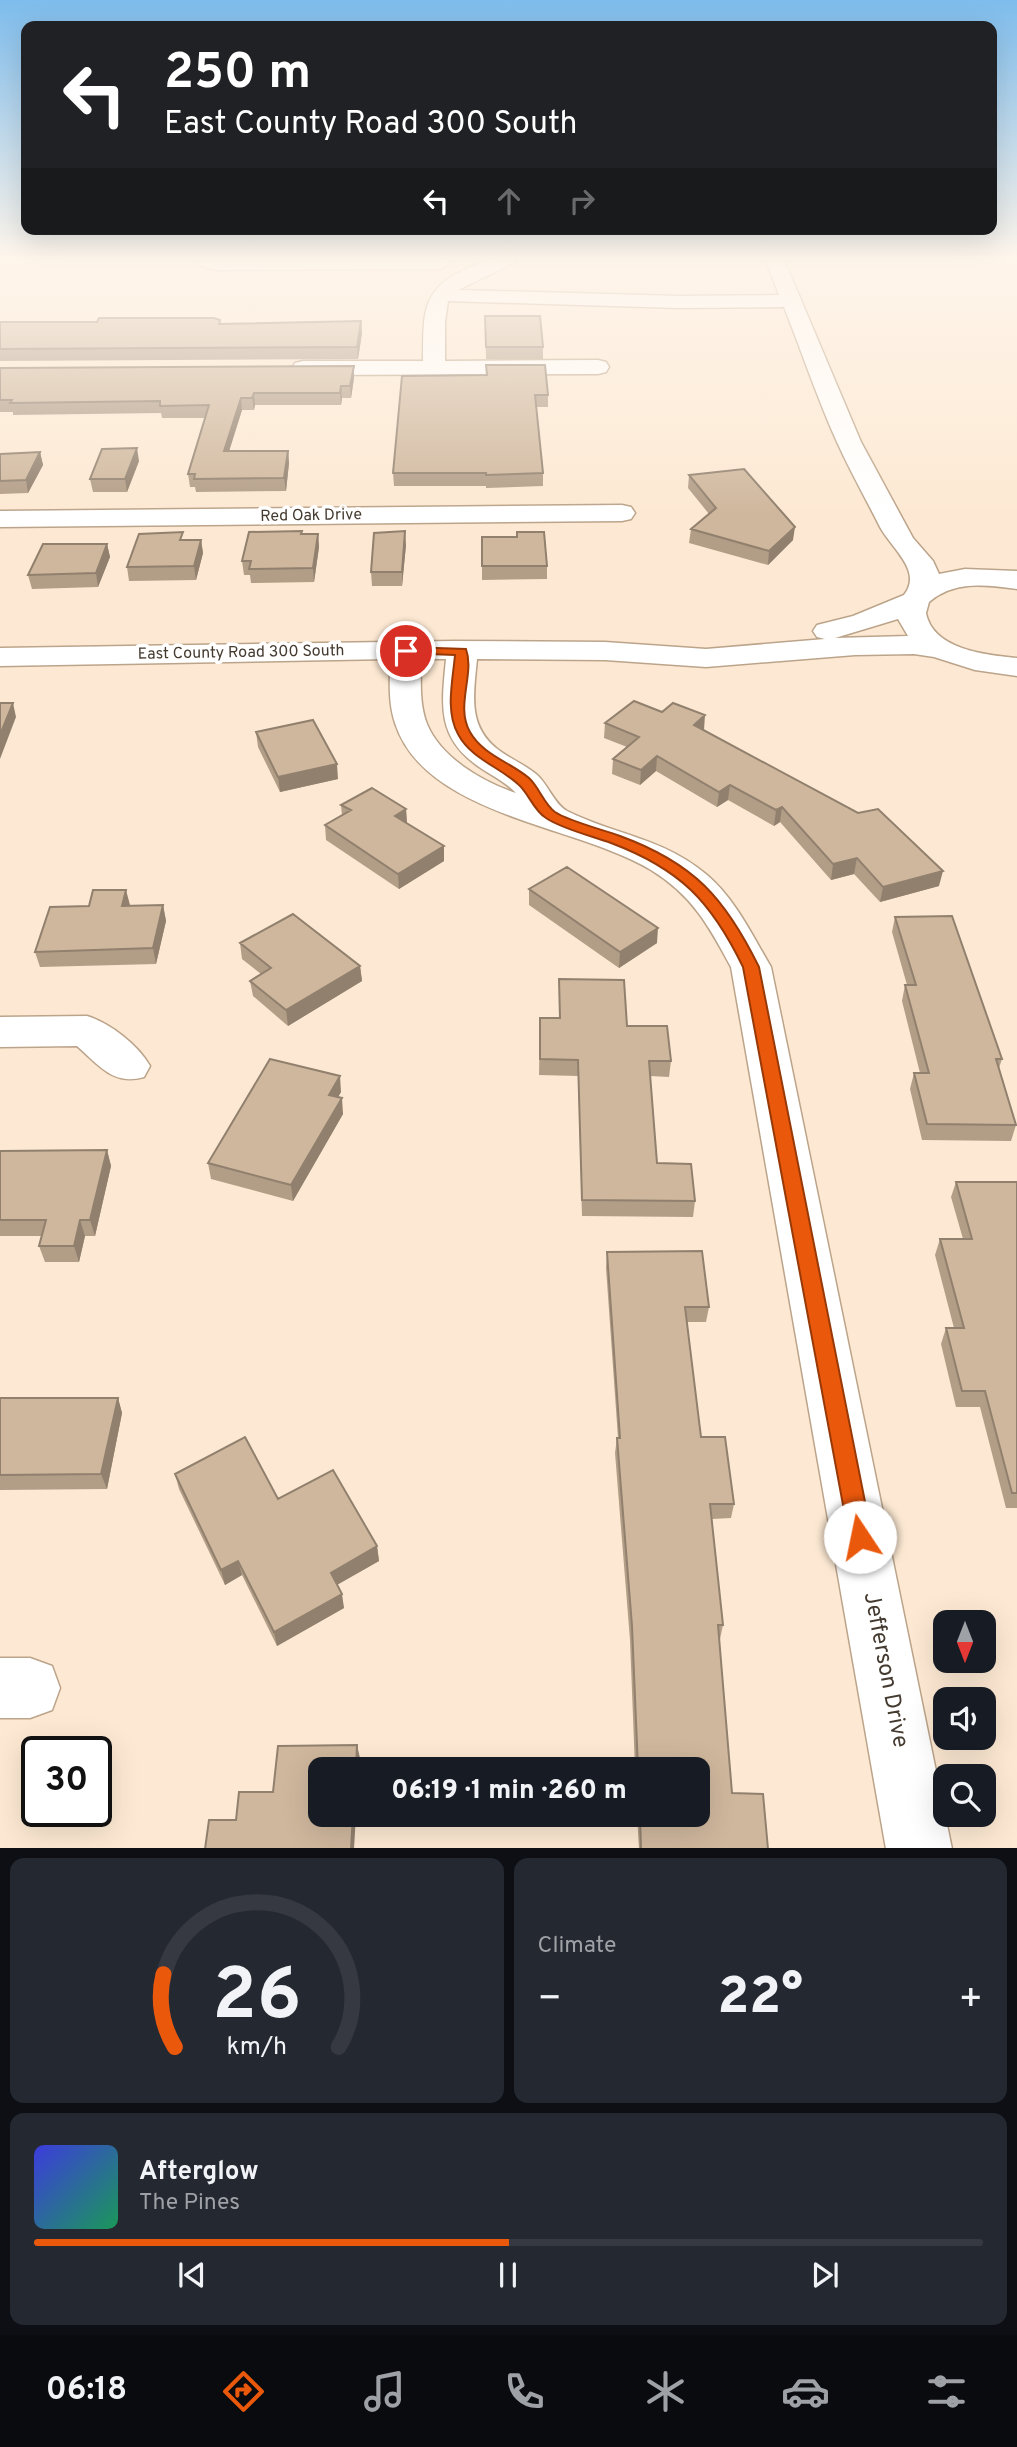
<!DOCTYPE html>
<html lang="en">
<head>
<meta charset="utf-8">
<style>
	:root { --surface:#171b24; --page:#242831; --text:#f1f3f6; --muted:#9ea1a6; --line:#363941; --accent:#ea580c }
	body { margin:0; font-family:Overpass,sans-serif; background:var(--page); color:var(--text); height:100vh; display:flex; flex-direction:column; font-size:26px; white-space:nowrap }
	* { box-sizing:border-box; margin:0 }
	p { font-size:23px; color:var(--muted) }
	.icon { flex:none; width:38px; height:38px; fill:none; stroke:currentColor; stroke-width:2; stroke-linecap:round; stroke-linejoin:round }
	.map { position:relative; height:1848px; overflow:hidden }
	.side { display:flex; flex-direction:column; gap:10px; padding:10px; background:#0d0f14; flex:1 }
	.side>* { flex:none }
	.hud { position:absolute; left:21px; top:21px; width:976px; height:214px; border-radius:14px; box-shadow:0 7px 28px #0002; background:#202124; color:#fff; overflow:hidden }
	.needle { width:46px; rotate:180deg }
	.buttons { position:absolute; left:933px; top:1610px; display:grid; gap:14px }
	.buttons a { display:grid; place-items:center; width:63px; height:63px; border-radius:14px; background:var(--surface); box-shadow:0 7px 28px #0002; font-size:35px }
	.speed { position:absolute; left:21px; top:1736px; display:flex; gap:14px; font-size:35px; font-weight:700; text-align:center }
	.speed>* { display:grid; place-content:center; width:91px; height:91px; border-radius:50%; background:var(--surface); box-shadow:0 7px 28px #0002; line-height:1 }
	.speed .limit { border:4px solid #111; border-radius:10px; background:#fff; color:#111 }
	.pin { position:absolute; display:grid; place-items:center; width:60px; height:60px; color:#fff; margin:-30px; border:4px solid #fff; border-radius:50%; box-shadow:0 2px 7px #0007 }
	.me { position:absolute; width:77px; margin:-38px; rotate:349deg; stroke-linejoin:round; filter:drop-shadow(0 0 5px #0008) }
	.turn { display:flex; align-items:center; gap:24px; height:147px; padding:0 28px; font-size:32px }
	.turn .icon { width:91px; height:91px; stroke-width:2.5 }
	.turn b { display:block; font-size:49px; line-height:60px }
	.lanes { display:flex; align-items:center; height:66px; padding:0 28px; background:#0003; justify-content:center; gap:35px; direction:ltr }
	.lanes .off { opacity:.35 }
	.big { font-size:52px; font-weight:800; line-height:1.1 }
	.side .card { flex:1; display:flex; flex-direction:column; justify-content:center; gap:10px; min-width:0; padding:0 24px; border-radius:14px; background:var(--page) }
	.side .dial { align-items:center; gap:0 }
	.dial svg { height:182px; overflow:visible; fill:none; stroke:var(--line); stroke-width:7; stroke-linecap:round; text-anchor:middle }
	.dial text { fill:var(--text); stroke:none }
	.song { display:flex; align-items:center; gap:21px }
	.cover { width:84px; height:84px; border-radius:10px; background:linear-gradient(135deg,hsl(240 70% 55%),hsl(150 70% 35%)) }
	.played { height:7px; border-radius:4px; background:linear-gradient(90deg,var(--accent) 50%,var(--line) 50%) }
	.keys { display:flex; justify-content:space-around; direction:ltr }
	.heat { display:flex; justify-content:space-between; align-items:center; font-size:38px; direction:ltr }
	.side .tiles { flex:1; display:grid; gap:10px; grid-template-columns:1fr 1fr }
	.card:last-child { grid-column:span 2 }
	.trip { position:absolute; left:308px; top:1757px; width:402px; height:70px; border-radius:14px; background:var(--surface); box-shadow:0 7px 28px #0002; font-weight:800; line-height:70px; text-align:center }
	.tab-bar { display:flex; height:112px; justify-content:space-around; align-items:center; background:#090b0e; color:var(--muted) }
	.tab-bar .icon { width:49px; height:49px }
	.tab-bar .active { color:var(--accent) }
	.tab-bar b { font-size:32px; color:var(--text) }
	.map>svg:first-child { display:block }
</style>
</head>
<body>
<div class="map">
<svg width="1017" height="1849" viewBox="0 0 1017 1849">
	<rect width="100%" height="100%" fill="#fde9d3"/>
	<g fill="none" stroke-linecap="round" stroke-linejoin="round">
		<!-- minor casing -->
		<g stroke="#bca48a" stroke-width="3">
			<path id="minor" d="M197 255H215L217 258 440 257 450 263 440 269 217 270 201 266Z
				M498 255H516L514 263 458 290 679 296 779 295 764 255H782L861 442 913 538 933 561 939 574 965 569 1017 571V589C986 585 955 580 929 602L926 613C933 650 987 655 1017 658V676L975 670 934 657 914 654 855 655 706 667 605 660 477 659C474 692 467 724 496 748 508 758 524 764 536 774 548 784 554 804 567 811 615 835 664 838 707 875 736 900 752 935 771 967L952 1849H886L731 967C709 926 692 895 651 870 577 825 425 816 395 723 388 702 390 681 390 659L0 666V648L454 641 605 642 706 649 825 639 817 637 813 631 817 625 853 616 904 595C923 571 892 549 880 527 866 499 850 471 837 442 817 398 802 352 784 307L679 308 448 301 445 322V361L598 360 606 362 609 367 606 372 598 374 303 375 295 373 292 368 295 363 303 361H423C424 320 419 291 462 271 474 265 488 262 498 255ZM898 619 908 636 835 638ZM421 659H446C442 702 436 735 475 764 488 774 505 781 516 793 483 782 441 758 427 724 419 704 421 681 421 659Z
				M622 505 631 507 635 513 631 519 622 521 0 527V511Z
				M87 1016C110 1023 138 1045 150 1066L144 1077C113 1086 99 1065 77 1046L0 1047V1017Z
				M0 1658H30L52 1666 60 1688 52 1710 30 1718H0Z"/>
		</g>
		<!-- minor -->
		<use href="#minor" fill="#fff" fill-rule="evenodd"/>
	</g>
	<!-- wall -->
	<path fill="#b29d87" d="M136 255H196L195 257H136Z
		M485 316 543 347V359H486Z
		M220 320 221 324 361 321 362 333 358 359 0 361V322Z
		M0 368 354 378 351 398H342L341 405H255L254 410H242L229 451H288L289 463 286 491 196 492 195 487H190L188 474 205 418H162L161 413 13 415V412H0Z
		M402 376 548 395V407H536L543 473V486L486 488V486H394L393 473Z
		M40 452 43 465 28 493 0 494V454Z
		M139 461 127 492H93L90 479Z
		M689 475 793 540 768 565 689 543 691 529 709 514 688 488Z
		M302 531V534H318L319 547 314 582 251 583 250 575H244L242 561Z
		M482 537H517L547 566V579L482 580Z
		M201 540 203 553 196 580 129 581 127 567Z
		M107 544 110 557 98 587 32 589 28 575Z
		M406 545 402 586H372L371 572Z
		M662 712 704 730 939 886 880 902 854 874 831 880 780 822 774 826 728 800 717 807 656 771 640 785 612 774 613 759 627 747 604 738 605 723Z
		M256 732 338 779 280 792 258 747Z
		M341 805 406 809 407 823 444 861 399 889 326 840 325 825 342 815Z
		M529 889 657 943 619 968 529 905Z
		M163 905 166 921 156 964 40 967 35 952 130 906Z
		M895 917 1002 1059 999 1068 1016 1125 1011 1141 922 1140 910 1089 914 1073H920L902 1001 905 985H907L892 932Z
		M240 943 360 966 362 981 288 1026 253 996 250 981 261 974 242 959Z
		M559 979 627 1026 671 1061 669 1077 650 1076 657 1163 695 1201 693 1217 582 1216 578 1076 539 1075 540 1018H559Z
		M341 1092 338 1097 343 1114 293 1201 211 1179 208 1163Z
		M107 1150 111 1166 95 1236H85L79 1262H45L39 1246 42 1236H0V1151Z
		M956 1182H1017V1508H1006L980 1407H956L941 1344 946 1328H954L935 1255 940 1239H963L951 1197Z
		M607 1252 709 1307 706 1322H687L701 1437 734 1504 731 1518 712 1519 723 1625 720 1639H719L732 1793 768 1849H639L637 1815H698V1769H635L630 1640 615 1453 617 1438H618L606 1268Z
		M0 1398H118L122 1413 107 1489 0 1490Z
		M175 1474 278 1499 377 1546 379 1561 337 1585 344 1608 277 1646 242 1575 225 1585 179 1489Z"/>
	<!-- shaded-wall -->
	<path fill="#91806e" d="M361 321 362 333 358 359 357 347Z
		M354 366V378L351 398 350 386Z
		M341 386 342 398 341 405 340 393Z
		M254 393 255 405 254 410 252 398Z
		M241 398 242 410 225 464 224 451Z
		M137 448 139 461 127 492 125 479Z
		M288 451 289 463 286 491 284 478Z
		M40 452 43 465 28 493 26 480Z
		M795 527 793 540 768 565 769 551Z
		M405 531 406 545 402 586V572Z
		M318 534 319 547 314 582 313 568Z
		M201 540 203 553 196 580 194 566Z
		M107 544 110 557 98 587 96 573Z
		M13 703 16 717 0 759V735Z
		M705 715 704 730 694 725Z
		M657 756 656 771 640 785 641 770Z
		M337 764 338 779 280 792 278 777Z
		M730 785 728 800 717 807 719 792Z
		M782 807 780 822 774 826 776 810Z
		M406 809 407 824 395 816Z
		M444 846V861L399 889 398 874Z
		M857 858 854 874 831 880 833 864Z
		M943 871 939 886 880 902 883 887Z
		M126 890 130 905 122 906Z
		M163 905 166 921 156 964 153 948Z
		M658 928 657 943 619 968 620 952Z
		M360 966 362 981 288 1026 286 1010Z
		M340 1076 341 1092 330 1111 329 1095Z
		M342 1098 343 1114 293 1201 291 1185Z
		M107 1150 111 1166 95 1236 90 1220Z
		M80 1220 85 1236 79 1262 74 1246Z
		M118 1398 122 1413 107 1489 101 1474Z
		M377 1546 379 1561 333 1587 331 1573Z
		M238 1561 242 1575 225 1585 221 1570Z
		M342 1594 344 1608 277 1646 274 1632Z
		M357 1745 360 1758 359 1769H356Z
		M353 1815H356L354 1849H351Z"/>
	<!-- building -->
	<path fill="#cfb79d" stroke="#91806e" stroke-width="2" d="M485 316H540L543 347H486Z
		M99 318H214L220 320 219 324 361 321 357 347 0 349V322H97Z
		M486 365H545L548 395H535L543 473 486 475V473H393L402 376 487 375Z
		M354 366 350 386H341L340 393H254L252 398H241L224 451H288L284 478 194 479 195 474H188L209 405 160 406V401L10 403 12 400H0V368Z
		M137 448 125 479H90L102 449Z
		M40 452 26 480 0 481V454Z
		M744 469 795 527 769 551 691 529 716 508 689 475Z
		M302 531 301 534H318L313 568 249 569 251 561H242L249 532Z
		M405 531 402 572H371L374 533Z
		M183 532 180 540H201L194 566 127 567 139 534Z
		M517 532H544L547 566H482V537H517Z
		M43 544H107L96 573 28 575Z
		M634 701 662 712 673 703 705 715 694 725 858 813 878 809 943 871 883 887 857 858 833 864 782 807 776 810 730 785 719 792 657 756 641 770 613 759 639 737 605 723Z
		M0 703H13L0 735Z
		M313 720 337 764 278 777 256 732Z
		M372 788 406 809 395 816 444 846 398 874 325 825 351 810 341 805Z
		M567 867 658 928 620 952 529 889Z
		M93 890H126L122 906 163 905 153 948 35 952 50 907 89 906Z
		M293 914 360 966 286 1010 250 981 271 968 240 943Z
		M952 916 1002 1059H996L1016 1125 927 1124 914 1073H929L905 985H916L895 917Z
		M559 979 624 980 627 1026H667L671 1061H649L657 1163 691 1164 695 1201 582 1200 578 1060 540 1059V1018H560Z
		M270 1059 340 1076 329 1095 342 1098 291 1185 208 1163Z
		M107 1150 90 1220H80L74 1246H39L46 1220H0V1151Z
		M956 1182H1017V1493H1012L985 1391H962L946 1328H964L940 1239H972Z
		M702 1251 709 1307H685L701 1437H725L734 1504H710L723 1625H718L732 1793 763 1794 768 1849H641L640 1815H698V1769H638L632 1626 617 1438H620L607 1252Z
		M0 1398H118L101 1474 0 1475Z
		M245 1437 278 1499 333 1470 377 1546 331 1573 342 1594 274 1632 238 1561 221 1570 175 1474Z
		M357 1745 356 1769H320V1815H353L351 1849H205L209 1820H236L239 1792H273L278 1746Z"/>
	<!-- sky -->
	<linearGradient id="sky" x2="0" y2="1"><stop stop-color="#7dbcec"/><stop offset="0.5" stop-color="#fef5eb"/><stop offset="1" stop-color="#fef5eb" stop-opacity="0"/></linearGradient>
	<rect width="1017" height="514" fill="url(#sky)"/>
	<!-- route -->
	<path fill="#ea580c" stroke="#983908" stroke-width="2" d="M406 647 466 649C475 674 455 706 470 732 483 755 510 762 529 778 539 787 544 804 555 812 568 821 604 830 620 836 694 863 725 898 759 967L872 1537 869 1545 860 1549 852 1545 849 1537 743 967C711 901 680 869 611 843 592 836 562 829 546 818 534 811 529 794 519 785 500 767 471 759 458 734 445 711 453 679 455 655L402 653 400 651Z"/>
	<g text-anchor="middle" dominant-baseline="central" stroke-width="7" stroke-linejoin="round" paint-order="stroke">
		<!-- far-street labels -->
		<g font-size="16" fill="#443a2f" stroke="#fff">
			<text transform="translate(311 516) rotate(-1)">Red Oak Drive</text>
			<text transform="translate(241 653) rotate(-1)">East County Road 300 South</text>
		</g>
		<!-- near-street labels -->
		<g font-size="23" fill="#443a2f" stroke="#fff">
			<text transform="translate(885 1670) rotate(79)">Jefferson Drive</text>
		</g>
	</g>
</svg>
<div class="buttons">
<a><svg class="needle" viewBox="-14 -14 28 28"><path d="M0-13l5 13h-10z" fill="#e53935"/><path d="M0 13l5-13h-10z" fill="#9ea1a6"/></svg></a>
<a><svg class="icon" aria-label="sound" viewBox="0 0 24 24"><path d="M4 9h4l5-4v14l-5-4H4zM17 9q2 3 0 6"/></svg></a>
<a><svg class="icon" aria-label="search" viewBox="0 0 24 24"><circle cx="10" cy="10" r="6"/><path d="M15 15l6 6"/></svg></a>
</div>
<div class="speed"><div class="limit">30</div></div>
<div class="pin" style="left:406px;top:651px;background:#d93025"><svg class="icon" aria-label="arrive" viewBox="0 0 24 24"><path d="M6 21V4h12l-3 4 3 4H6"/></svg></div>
<svg class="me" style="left:860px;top:1537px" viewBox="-20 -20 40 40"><circle r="19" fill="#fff"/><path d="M0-13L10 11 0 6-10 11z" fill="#ea580c"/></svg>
<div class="trip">06:19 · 1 min · 260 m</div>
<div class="hud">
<div class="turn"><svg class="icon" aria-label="left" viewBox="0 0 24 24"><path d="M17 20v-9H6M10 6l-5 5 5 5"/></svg><div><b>250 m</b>East County Road 300 South</div></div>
<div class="lanes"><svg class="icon" aria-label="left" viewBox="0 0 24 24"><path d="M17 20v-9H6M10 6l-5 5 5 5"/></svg><svg class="icon off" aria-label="ahead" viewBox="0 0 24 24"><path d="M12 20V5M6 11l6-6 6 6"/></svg><svg class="icon off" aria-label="right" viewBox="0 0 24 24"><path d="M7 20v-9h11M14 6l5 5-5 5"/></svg></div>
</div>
</div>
<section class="side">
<div class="tiles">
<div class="card dial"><svg viewBox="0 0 100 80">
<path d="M14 69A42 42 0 1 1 86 69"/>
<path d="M14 69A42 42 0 0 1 9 37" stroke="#ea580c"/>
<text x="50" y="56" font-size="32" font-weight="700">26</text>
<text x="50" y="72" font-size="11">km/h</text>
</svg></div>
<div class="card"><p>Climate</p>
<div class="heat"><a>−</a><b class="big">22°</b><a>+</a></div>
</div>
<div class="card">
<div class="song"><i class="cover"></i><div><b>Afterglow</b><p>The Pines</p></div></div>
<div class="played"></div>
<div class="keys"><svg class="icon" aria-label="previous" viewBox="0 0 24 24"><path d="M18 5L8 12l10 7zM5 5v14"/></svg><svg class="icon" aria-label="pause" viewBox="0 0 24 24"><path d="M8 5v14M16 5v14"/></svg><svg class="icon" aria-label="next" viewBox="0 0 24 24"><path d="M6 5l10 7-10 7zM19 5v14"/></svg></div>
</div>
</div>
</section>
<nav class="tab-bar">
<b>06:18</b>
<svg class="icon active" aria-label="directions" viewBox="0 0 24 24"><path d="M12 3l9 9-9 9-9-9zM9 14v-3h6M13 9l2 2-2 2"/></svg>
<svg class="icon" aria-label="music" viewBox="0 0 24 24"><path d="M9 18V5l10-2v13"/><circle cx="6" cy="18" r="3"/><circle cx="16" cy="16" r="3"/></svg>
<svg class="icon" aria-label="phone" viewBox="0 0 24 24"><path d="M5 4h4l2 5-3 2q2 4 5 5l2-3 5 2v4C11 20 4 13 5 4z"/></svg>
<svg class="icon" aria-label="climate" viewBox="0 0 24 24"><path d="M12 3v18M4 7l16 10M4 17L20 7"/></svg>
<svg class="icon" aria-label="car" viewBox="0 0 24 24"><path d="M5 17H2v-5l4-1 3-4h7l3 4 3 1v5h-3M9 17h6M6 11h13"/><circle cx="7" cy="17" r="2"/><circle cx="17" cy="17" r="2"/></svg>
<svg class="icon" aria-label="filters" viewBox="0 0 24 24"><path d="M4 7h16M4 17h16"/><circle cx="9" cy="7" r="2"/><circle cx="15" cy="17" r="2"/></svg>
</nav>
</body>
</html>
